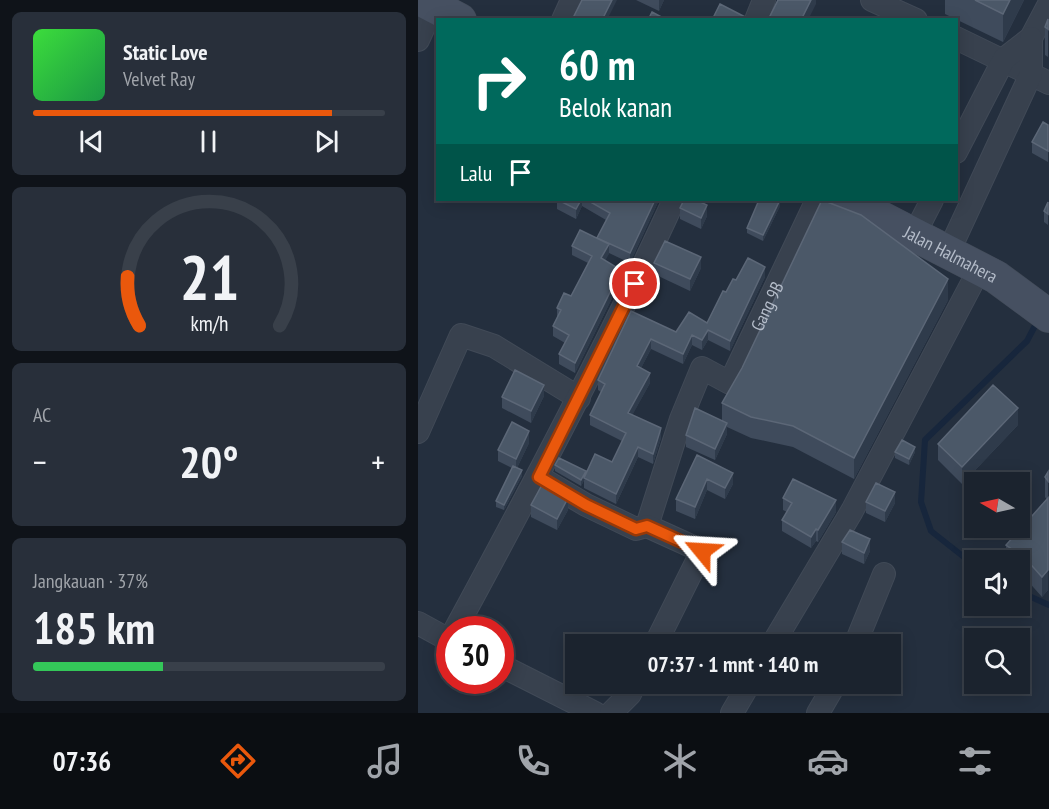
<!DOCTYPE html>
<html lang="id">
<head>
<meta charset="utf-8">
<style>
	:root { --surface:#1b232e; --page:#282f3a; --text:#f1f3f6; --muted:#a0a4aa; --line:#39404a; --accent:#ea580c }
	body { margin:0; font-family:"PT Sans Narrow",sans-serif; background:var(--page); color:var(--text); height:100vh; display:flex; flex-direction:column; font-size:22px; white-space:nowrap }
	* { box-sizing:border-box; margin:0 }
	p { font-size:20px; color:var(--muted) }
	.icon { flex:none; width:33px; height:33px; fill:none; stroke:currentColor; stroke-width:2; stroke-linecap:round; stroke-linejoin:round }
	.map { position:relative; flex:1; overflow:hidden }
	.details { display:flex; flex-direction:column; gap:12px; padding:12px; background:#0f1319; width:418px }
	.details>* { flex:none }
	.top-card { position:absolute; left:18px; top:18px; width:522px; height:183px; border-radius:0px; box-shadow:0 3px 15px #0003,0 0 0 2px var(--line); background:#00695c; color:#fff; overflow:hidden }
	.needle { width:39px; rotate:279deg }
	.buttons { position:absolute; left:546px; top:472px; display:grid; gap:12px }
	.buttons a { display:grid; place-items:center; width:66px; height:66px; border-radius:0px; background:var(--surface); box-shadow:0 3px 15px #0003,0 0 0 2px var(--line); font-size:30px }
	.speed { position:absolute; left:18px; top:616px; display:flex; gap:12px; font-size:30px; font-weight:700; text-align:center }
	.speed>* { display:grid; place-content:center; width:78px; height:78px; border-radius:50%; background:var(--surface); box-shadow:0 3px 15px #0003,0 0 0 2px var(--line); line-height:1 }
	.speed .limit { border:9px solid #d22; background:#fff; color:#111 }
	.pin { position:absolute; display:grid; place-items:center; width:51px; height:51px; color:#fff; margin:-26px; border:3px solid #fff; border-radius:50%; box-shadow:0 2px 6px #0007 }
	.me { position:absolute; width:66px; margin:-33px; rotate:297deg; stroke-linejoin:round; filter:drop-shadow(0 0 4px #0008) }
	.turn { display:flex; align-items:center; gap:21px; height:126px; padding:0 24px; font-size:27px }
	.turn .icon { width:78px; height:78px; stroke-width:2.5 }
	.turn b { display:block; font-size:42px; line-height:51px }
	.then { display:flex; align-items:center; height:57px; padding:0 24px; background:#0003; gap:12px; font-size:22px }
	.big { font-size:45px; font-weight:600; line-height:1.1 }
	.details .tile { flex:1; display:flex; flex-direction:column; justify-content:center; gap:9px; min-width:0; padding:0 21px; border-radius:9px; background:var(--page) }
	.details .dial { align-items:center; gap:0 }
	.dial svg { height:156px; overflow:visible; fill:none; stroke:var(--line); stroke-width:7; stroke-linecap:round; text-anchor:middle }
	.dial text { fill:var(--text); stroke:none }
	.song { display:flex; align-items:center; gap:18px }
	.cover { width:72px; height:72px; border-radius:9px; background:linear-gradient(135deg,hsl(120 70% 55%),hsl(140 70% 35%)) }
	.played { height:6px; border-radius:3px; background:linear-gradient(90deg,var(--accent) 85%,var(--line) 85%) }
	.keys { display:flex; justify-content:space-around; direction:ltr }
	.heat { display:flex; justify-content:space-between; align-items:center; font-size:33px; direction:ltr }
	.charge { height:9px; border-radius:4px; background:linear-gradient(90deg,#34c759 37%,var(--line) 0) }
	.trip { position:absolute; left:147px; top:634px; width:336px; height:60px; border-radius:0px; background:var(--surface); box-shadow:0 3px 15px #0003,0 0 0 2px var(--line); font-weight:600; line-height:60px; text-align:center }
	.tab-bar { display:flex; height:96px; justify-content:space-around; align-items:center; background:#0b0e12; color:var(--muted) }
	.tab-bar .icon { width:42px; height:42px }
	.tab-bar .on { color:var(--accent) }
	.tab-bar b { font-size:27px; color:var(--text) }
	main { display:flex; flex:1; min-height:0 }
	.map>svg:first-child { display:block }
</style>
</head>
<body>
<main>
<section class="details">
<div class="tile">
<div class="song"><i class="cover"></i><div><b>Static Love</b><p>Velvet Ray</p></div></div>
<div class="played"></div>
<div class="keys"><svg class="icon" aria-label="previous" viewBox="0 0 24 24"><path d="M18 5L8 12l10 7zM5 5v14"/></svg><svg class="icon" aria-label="pause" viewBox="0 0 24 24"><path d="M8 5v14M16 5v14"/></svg><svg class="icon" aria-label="next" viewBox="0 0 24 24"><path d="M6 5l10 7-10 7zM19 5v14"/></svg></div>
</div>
<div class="tile dial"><svg viewBox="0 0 100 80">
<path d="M14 69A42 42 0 1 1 86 69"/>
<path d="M14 69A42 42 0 0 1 8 44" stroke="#ea580c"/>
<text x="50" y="56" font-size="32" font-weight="700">21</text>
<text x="50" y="72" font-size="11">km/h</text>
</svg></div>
<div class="tile"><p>AC</p>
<div class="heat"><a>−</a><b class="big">20°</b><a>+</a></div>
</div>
<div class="tile"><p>Jangkauan · 37%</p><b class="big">185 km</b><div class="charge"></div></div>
</section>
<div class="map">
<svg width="631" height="713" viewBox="0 0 631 713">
	<rect width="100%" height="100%" fill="#242f3e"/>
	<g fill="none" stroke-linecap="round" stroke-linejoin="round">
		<!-- stream -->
		<path stroke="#17263c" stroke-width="6" d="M556 565 513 531 503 502 507 440 609 341 620 320
			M602 592 631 605"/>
		<!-- street casing -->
		<g stroke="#414a57" stroke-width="24">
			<g id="street">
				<path d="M454 0 498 20"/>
				<path d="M145 20 154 0"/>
				<path d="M338 20 346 0"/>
				<path d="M538 38 631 83"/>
				<path d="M0 40 15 7"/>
				<path d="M538 152 586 59 613 38 631 4"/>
				<path d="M496 235 514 200"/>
				<path d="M530 253 613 74V38"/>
				<path d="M0 432 43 335 76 346 161 398"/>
				<path id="s1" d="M121 477 168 505 218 529 229 526 263 419 284 368 312 383 399 200"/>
				<path d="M229 526 284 551 237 645"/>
				<path d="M0 623 31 640"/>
				<path d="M37 630C114 488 189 346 256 200"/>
				<path d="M354 645 434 511 562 268"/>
				<path d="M437 645 466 574"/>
				<path d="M82 665 177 713"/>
				<path d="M193 713 212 694 217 684"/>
				<path d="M314 713 331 684"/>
				<path d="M400 713 417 684"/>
			</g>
		</g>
		<!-- secondary casing -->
		<g stroke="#414a57" stroke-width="34">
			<g id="secondary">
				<path d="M4 0 42 20"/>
				<path id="s2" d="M429 200 578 277 631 316"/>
			</g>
		</g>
		<!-- street -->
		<use href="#street" stroke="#38414e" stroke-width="22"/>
		<!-- secondary -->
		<use href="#secondary" stroke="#465061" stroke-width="33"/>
	</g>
	<!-- wall -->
	<path fill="#3f4b5c" d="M218 0H246L241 11Z
		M527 0H606L585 42 527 14Z
		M630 19V57L627 55V27Z
		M630 125V162L614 153V142Z
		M139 200H241L212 263 191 253 187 260 203 280 157 373 141 364V354L147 343 135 336V326L139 318V308L153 296 170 263 154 255V246L179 239 188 220 164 206 158 219 139 209Z
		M630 202V225L626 222V211Z
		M362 206 345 241 329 233V228Z
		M262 208 289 216 283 229 262 219Z
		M236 263 283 268 272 291 236 274Z
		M347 277 312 351 290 340 284 350 274 345 265 364 233 349 223 368 232 383 214 415 243 438 235 464 220 457 198 504 166 488V480L163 486 137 471V465L168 475 194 462 204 441 172 425V415L183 392 180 390V380L213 311 258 332 289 323 308 292 318 280Z
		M530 300 436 479 375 447 333 438 309 427V434L297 460 268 447V435L304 421V403Z
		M126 396 113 423 84 408V397Z
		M600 425 544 484 520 460V444Z
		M111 443 99 468 104 476 86 510 78 507V501L94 468 80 461V450Z
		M477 452H497L491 465 477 458Z
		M279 455 315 484 307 499 289 490 277 519 258 511V499Z
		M630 472V590L624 597 608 579 602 575V561H588V545L629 500 627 497V477Z
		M365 498 418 512 400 542 398 541 393 548 364 531V520L369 512 365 510Z
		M448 502 477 503 467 522 448 513Z
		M113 505 150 510 139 530 113 517Z
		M424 542 452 551 446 564 424 554Z"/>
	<!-- shaded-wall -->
	<path fill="#2f3b4b" d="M194 0H199L189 20H184Z
		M241 0H246L241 11Z
		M393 0H398V4L390 20H383Z
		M592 0H606L585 42V14Z
		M163 200H164V206L158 219V209Z
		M237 200H241L212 263V253Z
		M362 200V206L345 241V235Z
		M289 205V216L283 229V218Z
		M191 244V254L183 268V258Z
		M283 257V268L272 291V279Z
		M347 267V277L312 351V341Z
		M203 270V280L157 373V363Z
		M530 279V300L436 479V458Z
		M290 330V340L284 350V340Z
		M274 335V345L265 364V354Z
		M233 339V349L219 376V366Z
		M232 373V383L210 423V413Z
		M126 385V396L113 423V411Z
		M600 408V425L544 484V467Z
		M309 423V434L297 460V449Z
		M243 428V438L235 464V454Z
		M111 431V443L98 470V459Z
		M220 447V457L198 504V494Z
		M497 447V452L491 465V459Z
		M104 470V476L86 510V505Z
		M168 471V477L163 486V480Z
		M315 473V484L307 499V488Z
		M289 479V490L277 519V507Z
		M477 492V503L467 522V511Z
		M150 498V510L139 530V519Z
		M418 500V512L400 542V530Z
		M398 529V541L393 548V537Z
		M452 539V551L446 564V553Z
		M630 570V590L624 597V577Z"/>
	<!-- building -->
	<path fill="#4b5868" stroke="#5c6777" stroke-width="1.5" d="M164 0H194L184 20H159L155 18Z
		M360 0H393L383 20H350Z
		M557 0H592L585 14Z
		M302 4 333 20H294Z
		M234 12 249 20H230Z
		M630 19V29L627 27Z
		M625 122 630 125V151L614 142Z
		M140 200H163L158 209Z
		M169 200H237L212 253 179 238 192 213Z
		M266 200H278L289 205 283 218 262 208Z
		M341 200H362L345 235 329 228Z
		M404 200 443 215 530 279 436 458 375 426 333 417 304 403 324 368Z
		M630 202V214L626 211Z
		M162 230 191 244 183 258 203 270 157 363 141 354 151 335 135 326 143 310 139 308 146 293 153 296 174 256 154 246Z
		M247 241 283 257 272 279 236 263Z
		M330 258 347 267 312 341 290 330 284 340 274 335 265 354 233 339 219 366 232 373 210 413 243 428 235 454 220 447 198 494 166 478 177 454 194 462 208 433 172 415 187 384 180 380 213 311 258 332 271 312 289 323 305 291 308 292 315 279 318 280Z
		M97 370 126 385 113 411 84 397Z
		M575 385 600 408 544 467 520 444Z
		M277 408 309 423 297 449 268 435Z
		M94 422 111 431 98 459 80 450Z
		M484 440 497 447 491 459 477 452Z
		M279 455 315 473 307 488 289 479 277 507 258 499Z
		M141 458 168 471 163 480 137 465Z
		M95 466 104 470 86 505 78 501Z
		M630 472V481L627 477Z
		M375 479 418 500 400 530 398 529 393 537 364 520 374 503 365 498Z
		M125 483 150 498 139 519 113 505Z
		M458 483 477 492 467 511 448 502Z
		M630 498V570L624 577 608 559 588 545Z
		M432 530 452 539 446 553 424 542Z"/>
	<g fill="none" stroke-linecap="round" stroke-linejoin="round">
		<!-- route casing -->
		<g stroke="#983908" stroke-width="15">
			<path id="route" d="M217 284 121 477 168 505 218 529 229 526 284 551"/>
		</g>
		<!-- route -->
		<use href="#route" stroke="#ea580c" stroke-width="10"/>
	</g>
	<g text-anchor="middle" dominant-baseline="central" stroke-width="6" stroke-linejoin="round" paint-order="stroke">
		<!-- street labels -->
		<g font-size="18" fill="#b4bcc9" stroke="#1d2633">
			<text stroke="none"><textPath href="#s2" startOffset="117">Jalan Halmahera</textPath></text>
			<text stroke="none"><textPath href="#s1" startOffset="406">Gang 9B</textPath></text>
		</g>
	</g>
</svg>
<div class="buttons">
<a><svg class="needle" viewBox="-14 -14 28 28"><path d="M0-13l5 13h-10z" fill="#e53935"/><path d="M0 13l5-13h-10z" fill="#a0a4aa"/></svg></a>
<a><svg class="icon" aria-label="sound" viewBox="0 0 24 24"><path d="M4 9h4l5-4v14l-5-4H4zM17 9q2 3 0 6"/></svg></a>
<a><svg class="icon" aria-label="search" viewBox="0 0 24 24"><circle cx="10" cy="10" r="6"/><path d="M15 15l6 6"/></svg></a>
</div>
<div class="speed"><div class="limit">30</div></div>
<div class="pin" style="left:217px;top:284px;background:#d93025"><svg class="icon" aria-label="arrive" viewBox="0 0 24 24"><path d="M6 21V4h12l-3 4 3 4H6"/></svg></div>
<svg class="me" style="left:284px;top:551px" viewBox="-20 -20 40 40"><path d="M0-17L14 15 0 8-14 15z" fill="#ea580c" stroke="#fff" stroke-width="4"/></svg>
<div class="trip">07:37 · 1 mnt · 140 m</div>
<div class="top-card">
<div class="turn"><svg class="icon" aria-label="right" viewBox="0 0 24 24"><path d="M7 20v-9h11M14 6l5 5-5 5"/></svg><div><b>60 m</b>Belok kanan</div></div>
<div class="then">Lalu<svg class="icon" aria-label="arrive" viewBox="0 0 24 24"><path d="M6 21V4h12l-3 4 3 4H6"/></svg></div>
</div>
</div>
</main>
<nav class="tab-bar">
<b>07:36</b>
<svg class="icon on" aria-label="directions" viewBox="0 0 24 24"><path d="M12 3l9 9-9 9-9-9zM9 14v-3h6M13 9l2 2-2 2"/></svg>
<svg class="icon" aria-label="music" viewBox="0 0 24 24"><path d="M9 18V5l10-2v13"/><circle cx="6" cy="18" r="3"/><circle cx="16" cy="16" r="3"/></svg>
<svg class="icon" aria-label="phone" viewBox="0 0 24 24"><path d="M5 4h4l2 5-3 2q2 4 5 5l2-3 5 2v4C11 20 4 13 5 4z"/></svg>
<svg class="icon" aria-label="climate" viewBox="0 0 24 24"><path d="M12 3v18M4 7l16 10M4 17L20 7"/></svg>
<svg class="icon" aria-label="car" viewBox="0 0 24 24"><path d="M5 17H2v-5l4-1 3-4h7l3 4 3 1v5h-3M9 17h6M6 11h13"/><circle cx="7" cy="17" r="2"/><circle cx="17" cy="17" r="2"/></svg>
<svg class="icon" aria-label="filters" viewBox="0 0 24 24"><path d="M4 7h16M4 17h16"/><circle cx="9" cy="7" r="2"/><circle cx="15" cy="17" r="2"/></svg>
</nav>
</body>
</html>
